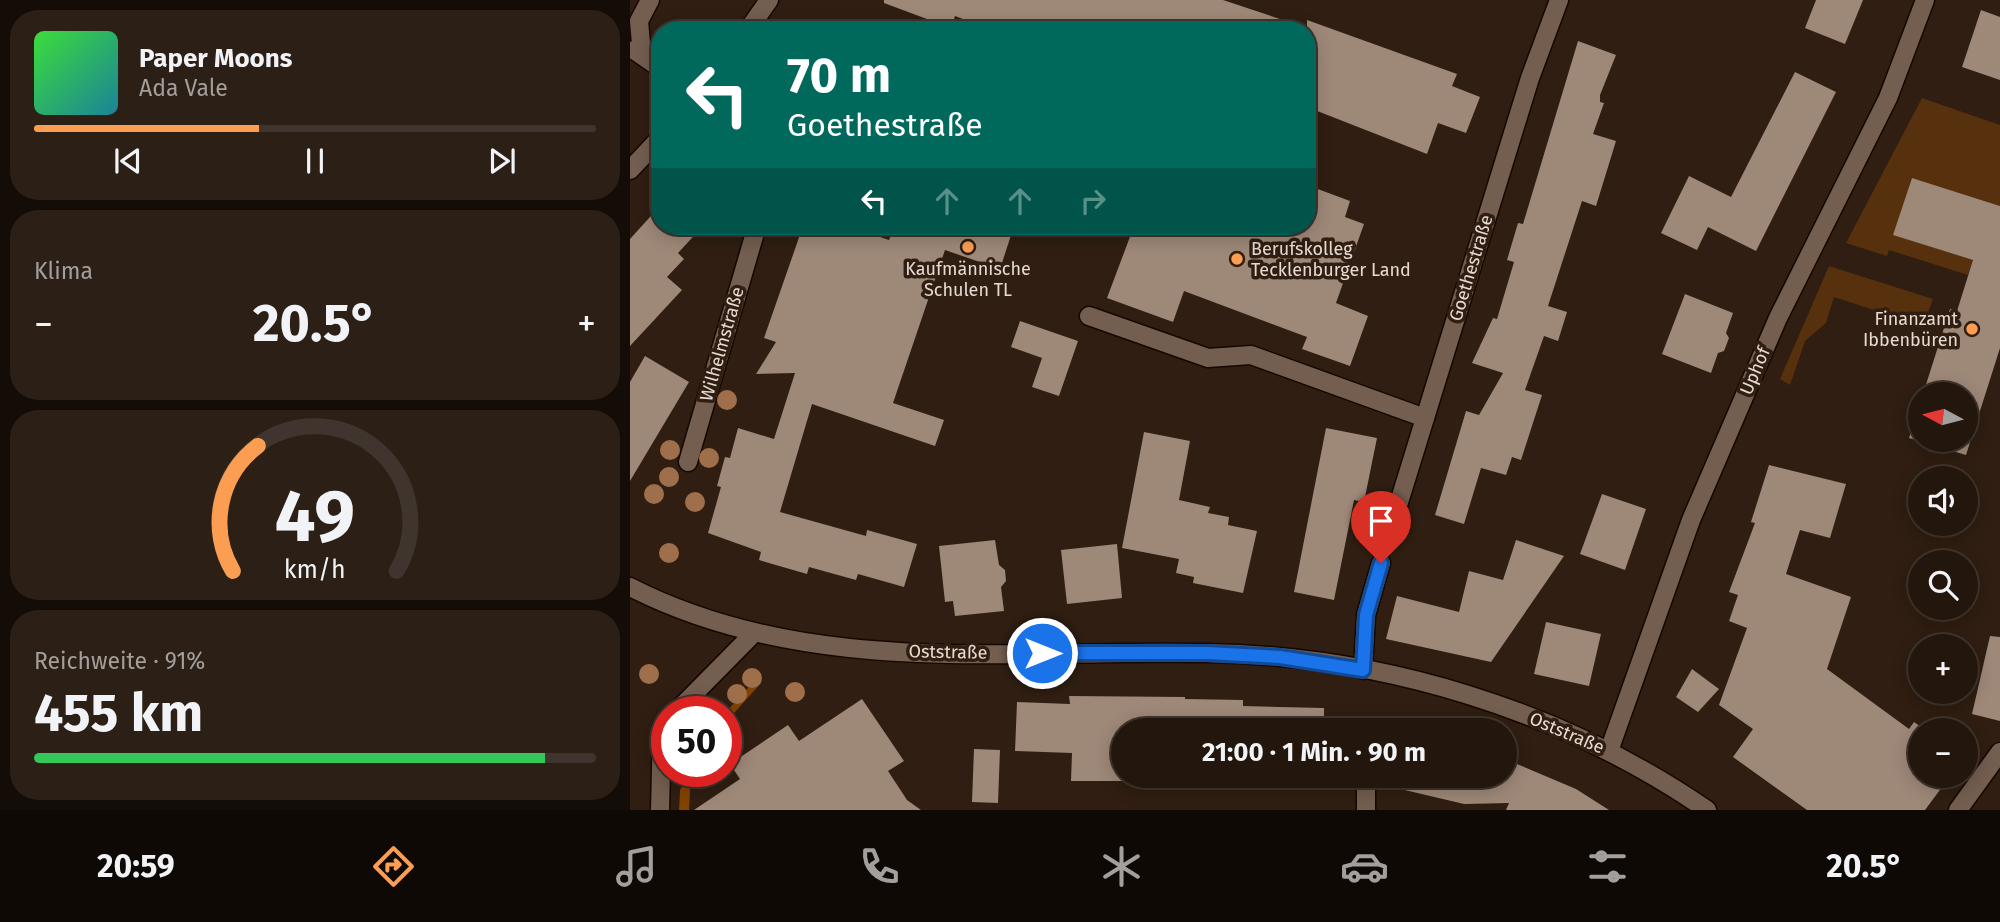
<!DOCTYPE html>
<html lang="de">
<head>
<meta charset="utf-8">
<style>
	:root { --surface:#23160d; --page:#2b1f16; --text:#f1f3f6; --muted:#a39f9d; --line:#40352e; --accent:#fb9e52 }
	body { margin:0; font-family:"Fira Sans",sans-serif; background:var(--page); color:var(--text); height:100vh; display:flex; flex-direction:column; font-size:26px; white-space:nowrap }
	* { box-sizing:border-box; margin:0 }
	p { font-size:23px; color:var(--muted) }
	.icon { flex:none; width:38px; height:38px; fill:none; stroke:currentColor; stroke-width:2; stroke-linecap:round; stroke-linejoin:round }
	.map { position:relative; flex:1; overflow:hidden }
	.side { display:flex; flex-direction:column; gap:10px; padding:10px; background:#130c07; width:630px }
	.side>* { flex:none }
	.top-card { position:absolute; left:21px; top:21px; width:665px; height:214px; border-radius:28px; box-shadow:0 4px 18px #0003,0 0 0 2px var(--line); background:#00695c; color:#fff; overflow:hidden }
	.needle { width:46px; rotate:277deg }
	.tools { position:absolute; left:1278px; top:382px; display:grid; gap:14px }
	.tools a { display:grid; place-items:center; width:70px; height:70px; border-radius:50%; background:var(--surface); box-shadow:0 4px 18px #0003,0 0 0 2px var(--line); font-size:35px }
	.speed { position:absolute; left:21px; top:696px; display:flex; gap:14px; font-size:35px; font-weight:700; text-align:center }
	.speed>* { display:grid; place-content:center; width:91px; height:91px; border-radius:50%; background:var(--surface); box-shadow:0 4px 18px #0003,0 0 0 2px var(--line); line-height:1 }
	.speed .limit { border:10px solid #d22; background:#fff; color:#111 }
	.pin { position:absolute; display:grid; place-items:center; width:60px; height:60px; color:#fff; margin:-72px -30px; border-radius:50% 50% 50% 0; rotate:-45deg; box-shadow:0 0 7px #0007 }
	.pin .icon { rotate:45deg }
	.me { position:absolute; width:77px; margin:-38px; rotate:90deg; stroke-linejoin:round; filter:drop-shadow(0 0 5px #0008) }
	.turn { display:flex; align-items:center; gap:24px; height:147px; padding:0 21px; font-size:32px }
	.turn .icon { width:91px; height:91px; stroke-width:2.5 }
	.turn b { display:block; font-size:49px; line-height:60px }
	.lanes { display:flex; align-items:center; height:66px; padding:0 21px; background:#0003; justify-content:center; gap:35px; direction:ltr }
	.lanes .off { opacity:.35 }
	.big { font-size:52px; font-weight:700; line-height:1.1 }
	.side .tile { flex:1; display:flex; flex-direction:column; justify-content:center; gap:10px; min-width:0; padding:0 24px; border-radius:28px; background:var(--page) }
	.side .dial { align-items:center; gap:0 }
	.dial svg { height:182px; overflow:visible; fill:none; stroke:var(--line); stroke-width:7; stroke-linecap:round; text-anchor:middle }
	.dial text { fill:var(--text); stroke:none }
	.song { display:flex; align-items:center; gap:21px }
	.cover { width:84px; height:84px; border-radius:10px; background:linear-gradient(135deg,hsl(120 70% 55%),hsl(190 70% 35%)) }
	.played { height:7px; border-radius:4px; background:linear-gradient(90deg,var(--accent) 40%,var(--line) 40%) }
	.keys { display:flex; justify-content:space-around; direction:ltr }
	.heat { display:flex; justify-content:space-between; align-items:center; font-size:38px; direction:ltr }
	.charge { height:10px; border-radius:5px; background:linear-gradient(90deg,#34c759 91%,var(--line) 0) }
	.trip { position:absolute; left:481px; top:718px; width:406px; height:70px; border-radius:35px; background:var(--surface); box-shadow:0 4px 18px #0003,0 0 0 2px var(--line); font-weight:700; line-height:70px; text-align:center }
	.menu { display:flex; height:112px; justify-content:space-around; align-items:center; background:#0e0905; color:var(--muted) }
	.menu .icon { width:49px; height:49px }
	.menu .on { color:var(--accent) }
	.menu b { font-size:32px; color:var(--text) }
	main { display:flex; flex:1; min-height:0 }
	.map>svg:first-child { display:block }
</style>
</head>
<body>
<main>
<section class="side">
<div class="tile">
<div class="song"><i class="cover"></i><div><b>Paper Moons</b><p>Ada Vale</p></div></div>
<div class="played"></div>
<div class="keys"><svg class="icon" aria-label="previous" viewBox="0 0 24 24"><path d="M18 5L8 12l10 7zM5 5v14"/></svg><svg class="icon" aria-label="pause" viewBox="0 0 24 24"><path d="M8 5v14M16 5v14"/></svg><svg class="icon" aria-label="next" viewBox="0 0 24 24"><path d="M6 5l10 7-10 7zM19 5v14"/></svg></div>
</div>
<div class="tile"><p>Klima</p>
<div class="heat"><a>−</a><b class="big">20.5°</b><a>+</a></div>
</div>
<div class="tile dial"><svg viewBox="0 0 100 80">
<path d="M14 69A42 42 0 1 1 86 69"/>
<path d="M14 69A42 42 0 0 1 25 14" stroke="#fb9e52"/>
<text x="50" y="56" font-size="32" font-weight="700">49</text>
<text x="50" y="72" font-size="11">km/h</text>
</svg></div>
<div class="tile"><p>Reichweite · 91%</p><b class="big">455 km</b><div class="charge"></div></div>
</section>
<div class="map">
<svg width="1370" height="810" viewBox="0 0 1370 810">
	<rect width="100%" height="100%" fill="#2f1e11"/>
	<!-- green -->
	<path fill="#57300d" d="M1292 98 1370 125V206L1282 178 1264 235 1343 260 1338 275 1259 250 1257 256 1216 243Z
		M1199 266 1303 299 1293 326 1204 297 1196 323 1175 341 1160 385 1150 379Z"/>
	<!-- water -->
	<path fill="#824300" d="M126 679 131 683 96 722V712Z"/>
	<g fill="none" stroke-linecap="round" stroke-linejoin="round">
		<!-- stream -->
		<path stroke="#824300" stroke-width="10" d="M56 780V772
			M54 810 55 791"/>
	</g>
	<!-- building -->
	<path fill="#9e8878" d="M254 0H593L668 25 667 30H362L325 16 321 28 254 3Z
		M1186 0H1233L1215 44 1175 28Z
		M1351 10 1370 17V80L1332 67Z
		M677 20 827 74 822 86 850 97 836 133 808 123 797 154 677 107Z
		M948 41 986 55 970 95V102L974 103 963 134 986 141 966 206 952 201 918 306 937 312 928 341 914 336 895 390 912 395 891 460 882 457 876 475 851 468 834 524 805 515 836 411 849 415 873 373 842 363 863 318 867 319 884 262 877 260 888 223 893 224Z
		M1165 72 1206 92 1126 251 1078 227 1067 250 1031 233 1059 176 1101 197Z
		M1282 178 1370 206V348L1336 455 1279 438 1290 405V439H1335V394H1293L1320 309 1327 311 1343 260 1263 235Z
		M677 185 720 201 715 217 734 224 706 303 738 316 720 366 672 349 677 337 554 291 543 322 477 298 504 226H677Z
		M30 206V226H73L48 253 54 259 37 277 52 290 0 346V239Z
		M173 226H217L259 240 262 232 256 230 257 226H384L370 269 315 250 263 403 314 420 305 446 182 404 150 512 236 536 237 530 287 544 274 587 228 574 226 580 179 567 177 574 129 560 131 552 78 533 91 487 87 486 95 457 100 458 108 428 144 439 165 373 126 374 146 342 134 338Z
		M1055 294 1103 313 1096 333 1099 338 1094 351 1088 353 1081 373 1032 354Z
		M390 321 448 341 429 396 402 387 412 358 381 347Z
		M15 356 59 382 0 481V382Z
		M696 428 747 438 734 502 724 500 704 600 664 592Z
		M514 432 560 441 549 500 580 507 578 513 599 517 598 525 627 531 613 593 563 583 564 577 546 573 549 559 492 548Z
		M1139 465 1216 484 1200 538 1170 530 1156 574 1221 597 1197 669 1279 729 1284 722 1295 730H1290V775H1321L1295 810H1177L1103 757 1123 729 1089 705 1117 628 1099 621 1108 595 1099 592 1125 523 1121 522Z
		M972 494 1016 509 995 570 950 554Z
		M365 540 369 565 375 570 376 581 371 587 374 611 325 616 323 601 315 602 309 546Z
		M886 540 934 556 861 662 756 639 767 596 829 612 839 571 873 580Z
		M487 544 492 598 437 604 431 550Z
		M916 622 971 634 959 686 904 674Z
		M1360 636 1370 637V721L1342 714Z
		M1062 669 1089 689 1068 712 1046 697Z
		M439 696 555 697V699L613 700V706L694 708V730H494V775H517V781H441L442 753 385 751 387 702 440 704Z
		M232 699 274 761 258 771 277 800 291 810H64L110 779 100 764 158 725 169 741Z
		M344 749 370 750 368 803 342 802Z
		M875 759 946 789 979 810H876L879 803 834 804 762 787 765 775H875Z"/>
	<g fill="none" stroke-linecap="round" stroke-linejoin="round">
		<!-- service casing -->
		<g stroke="#160700" stroke-width="21">
			<path id="service" d="M4 50 30 68
				M12 55 9 21 20 0
				M459 316 578 358 621 355 795 418
				M1328 810 1370 752"/>
		</g>
		<!-- pedestrian casing -->
		<g stroke="#160700" stroke-width="21">
			<path id="pedestrian" d="M46 712 123 634
				M30 810 32 727 37 722"/>
		</g>
		<!-- minor casing -->
		<g stroke="#160700" stroke-width="21">
			<path id="minor" d="M118 30 139 0
				M0 170 30 138
				M58 462 127 226
				M758 538 900 78 929 0
				M733 670 736 615 751 563
				M979 751 1061 520 1148 318 1258 98 1295 0
				M736 775V810"/>
		</g>
		<!-- secondary casing -->
		<g stroke="#160700" stroke-width="21">
			<path id="secondary" d="M0 587C178 678 382 649 575 653 751 655 932 710 1077 810"/>
		</g>
		<!-- service -->
		<use href="#service" stroke="#735e50" stroke-width="18"/>
		<!-- pedestrian -->
		<use href="#pedestrian" stroke="#735e50" stroke-width="18"/>
		<!-- minor -->
		<use href="#minor" stroke="#735e50" stroke-width="18"/>
		<!-- secondary -->
		<use href="#secondary" stroke="#735e50" stroke-width="18"/>
	</g>
	<!-- trees -->
	<g fill="#9f6f4b">
		<circle cx="97" cy="400" r="10"/>
		<circle cx="40" cy="450" r="10"/>
		<circle cx="79" cy="458" r="10"/>
		<circle cx="39" cy="477" r="10"/>
		<circle cx="24" cy="494" r="10"/>
		<circle cx="65" cy="502" r="10"/>
		<circle cx="39" cy="553" r="10"/>
		<circle cx="19" cy="674" r="10"/>
		<circle cx="122" cy="678" r="10"/>
		<circle cx="165" cy="692" r="10"/>
		<circle cx="107" cy="694" r="10"/>
	</g>
	<g fill="none" stroke-linecap="round" stroke-linejoin="round">
		<!-- route casing -->
		<g stroke="#114b97" stroke-width="18">
			<path id="route" d="M412 653H577L650 657 733 670 736 615 751 563"/>
		</g>
		<!-- route -->
		<use href="#route" stroke="#1a73e8" stroke-width="12"/>
	</g>
	<!-- markers -->
	<g fill="#fb9e52" stroke="#2f1e11" stroke-width="2.5">
		<circle cx="338" cy="247" r="7"/>
		<circle cx="607" cy="259" r="7"/>
		<circle cx="1342" cy="329" r="7"/>
	</g>
	<g text-anchor="middle" dominant-baseline="central" stroke-width="7" stroke-linejoin="round" paint-order="stroke">
		<!-- poi labels -->
		<g font-size="18" fill="#e6dad2" stroke="#2f1e11" text-anchor="start">
			<text x="621" y="249">Berufskolleg<tspan x="621" dy="21">Tecklenburger Land</tspan></text>
			<text x="338" y="269" text-anchor="middle">Kaufmännische<tspan x="338" dy="21">Schulen TL</tspan></text>
			<text x="1328" y="319" text-anchor="end">Finanzamt<tspan x="1328" dy="21">Ibbenbüren</tspan></text>
		</g>
		<!-- street labels -->
		<g font-size="18" fill="#e6dad2" stroke="#2f1e11">
			<text transform="translate(841 268) rotate(-73)">Goethestraße</text>
			<text transform="translate(92 344) rotate(-74)">Wilhelmstraße</text>
			<text transform="translate(1125 371) rotate(-67)">Uphof</text>
			<text transform="translate(318 652) rotate(1)">Oststraße</text>
			<text transform="translate(937 733) rotate(23)">Oststraße</text>
		</g>
	</g>
</svg>
<div class="tools">
<a><svg class="needle" viewBox="-14 -14 28 28"><path d="M0-13l5 13h-10z" fill="#e53935"/><path d="M0 13l5-13h-10z" fill="#a39f9d"/></svg></a>
<a><svg class="icon" aria-label="sound" viewBox="0 0 24 24"><path d="M4 9h4l5-4v14l-5-4H4zM17 9q2 3 0 6"/></svg></a>
<a><svg class="icon" aria-label="search" viewBox="0 0 24 24"><circle cx="10" cy="10" r="6"/><path d="M15 15l6 6"/></svg></a>
<a>+</a>
<a>−</a>
</div>
<div class="speed"><div class="limit">50</div></div>
<div class="pin" style="left:751px;top:563px;background:#d93025"><svg class="icon" aria-label="arrive" viewBox="0 0 24 24"><path d="M6 21V4h12l-3 4 3 4H6"/></svg></div>
<svg class="me" style="left:412px;top:653px" viewBox="-20 -20 40 40"><circle r="17" fill="#1a73e8" stroke="#fff" stroke-width="3"/><path d="M0-11L8 9 0 5-8 9z" fill="#fff"/></svg>
<div class="trip">21:00 · 1 Min. · 90 m</div>
<div class="top-card">
<div class="turn"><svg class="icon" aria-label="left" viewBox="0 0 24 24"><path d="M17 20v-9H6M10 6l-5 5 5 5"/></svg><div><b>70 m</b>Goethestraße</div></div>
<div class="lanes"><svg class="icon" aria-label="left" viewBox="0 0 24 24"><path d="M17 20v-9H6M10 6l-5 5 5 5"/></svg><svg class="icon off" aria-label="ahead" viewBox="0 0 24 24"><path d="M12 20V5M6 11l6-6 6 6"/></svg><svg class="icon off" aria-label="ahead" viewBox="0 0 24 24"><path d="M12 20V5M6 11l6-6 6 6"/></svg><svg class="icon off" aria-label="right" viewBox="0 0 24 24"><path d="M7 20v-9h11M14 6l5 5-5 5"/></svg></div>
</div>
</div>
</main>
<nav class="menu">
<b>20:59</b>
<svg class="icon on" aria-label="directions" viewBox="0 0 24 24"><path d="M12 3l9 9-9 9-9-9zM9 14v-3h6M13 9l2 2-2 2"/></svg>
<svg class="icon" aria-label="music" viewBox="0 0 24 24"><path d="M9 18V5l10-2v13"/><circle cx="6" cy="18" r="3"/><circle cx="16" cy="16" r="3"/></svg>
<svg class="icon" aria-label="phone" viewBox="0 0 24 24"><path d="M5 4h4l2 5-3 2q2 4 5 5l2-3 5 2v4C11 20 4 13 5 4z"/></svg>
<svg class="icon" aria-label="climate" viewBox="0 0 24 24"><path d="M12 3v18M4 7l16 10M4 17L20 7"/></svg>
<svg class="icon" aria-label="car" viewBox="0 0 24 24"><path d="M5 17H2v-5l4-1 3-4h7l3 4 3 1v5h-3M9 17h6M6 11h13"/><circle cx="7" cy="17" r="2"/><circle cx="17" cy="17" r="2"/></svg>
<svg class="icon" aria-label="filters" viewBox="0 0 24 24"><path d="M4 7h16M4 17h16"/><circle cx="9" cy="7" r="2"/><circle cx="15" cy="17" r="2"/></svg>
<b>20.5°</b>
</nav>
</body>
</html>
